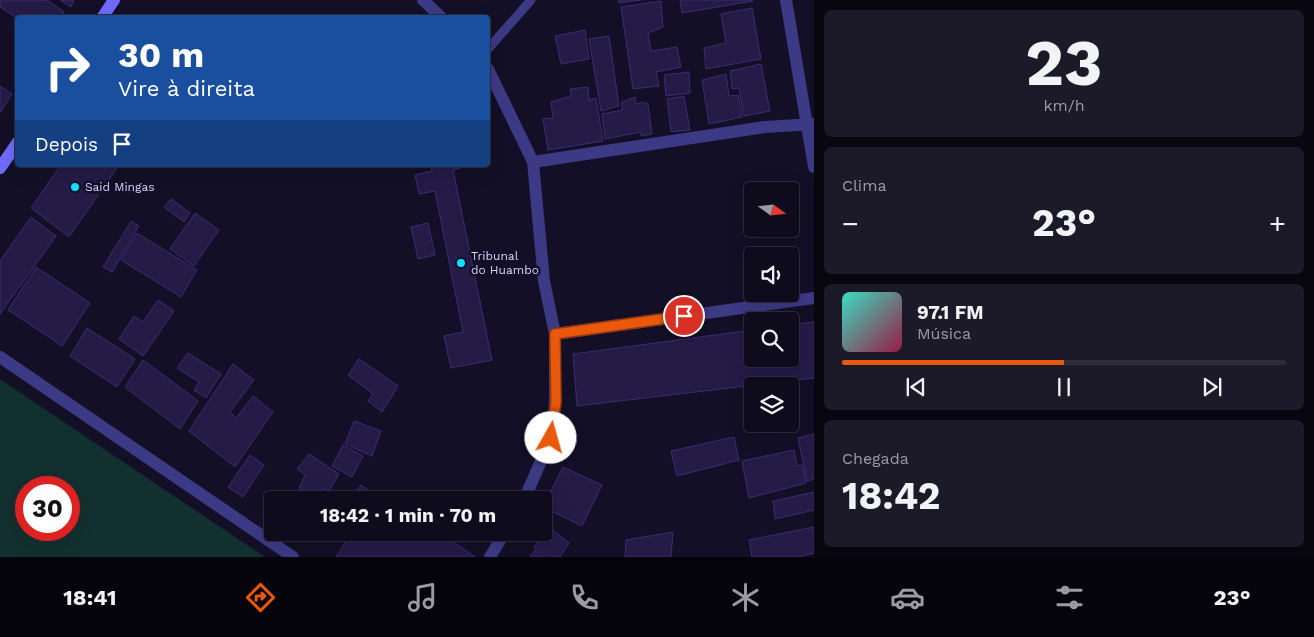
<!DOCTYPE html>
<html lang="pt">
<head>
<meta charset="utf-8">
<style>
	:root { --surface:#0e0b1c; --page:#1c1929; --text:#f1f3f6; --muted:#9b9ba3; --line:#2e2b3b; --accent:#ea580c }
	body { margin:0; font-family:"Work Sans",sans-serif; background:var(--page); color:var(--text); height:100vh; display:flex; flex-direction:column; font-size:19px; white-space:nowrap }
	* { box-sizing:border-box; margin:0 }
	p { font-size:16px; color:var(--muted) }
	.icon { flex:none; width:28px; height:28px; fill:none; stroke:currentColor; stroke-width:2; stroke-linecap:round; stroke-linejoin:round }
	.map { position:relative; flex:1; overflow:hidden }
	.drawer { display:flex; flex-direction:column; gap:10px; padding:10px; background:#08060f; width:500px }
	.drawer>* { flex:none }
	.banner { position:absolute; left:15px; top:15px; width:475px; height:152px; border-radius:5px; box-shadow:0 5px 20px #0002,0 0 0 1px var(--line); background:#1a4fa0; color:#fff; overflow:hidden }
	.needle { width:32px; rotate:105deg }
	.fabs { position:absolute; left:744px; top:182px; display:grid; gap:10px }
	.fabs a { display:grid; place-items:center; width:55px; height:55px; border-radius:5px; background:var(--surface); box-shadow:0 5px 20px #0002,0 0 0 1px var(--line); font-size:25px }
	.speed { position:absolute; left:15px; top:476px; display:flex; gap:10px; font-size:25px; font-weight:700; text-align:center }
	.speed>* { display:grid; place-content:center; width:65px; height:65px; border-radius:50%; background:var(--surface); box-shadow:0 5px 20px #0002,0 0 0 1px var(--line); line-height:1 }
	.speed .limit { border:8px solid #d22; background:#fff; color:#111 }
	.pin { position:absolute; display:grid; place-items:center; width:42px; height:42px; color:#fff; margin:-21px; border:2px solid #fff; border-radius:50%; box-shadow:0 1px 5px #0007 }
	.me { position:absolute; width:55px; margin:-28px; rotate:7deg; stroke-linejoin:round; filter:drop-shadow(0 0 4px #0008) }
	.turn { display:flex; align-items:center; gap:18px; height:105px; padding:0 20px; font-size:22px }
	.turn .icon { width:65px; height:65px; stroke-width:2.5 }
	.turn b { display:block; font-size:35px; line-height:42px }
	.then { display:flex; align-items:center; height:48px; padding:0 20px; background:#0003; gap:10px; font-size:19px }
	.big { font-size:38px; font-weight:700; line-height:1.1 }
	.drawer .tile { flex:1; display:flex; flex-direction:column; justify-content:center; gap:8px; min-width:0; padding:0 18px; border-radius:8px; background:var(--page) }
	.drawer .dial { align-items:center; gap:0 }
	.dial b { font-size:65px; line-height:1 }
	.song { display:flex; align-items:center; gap:15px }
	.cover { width:60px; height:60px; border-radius:8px; background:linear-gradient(135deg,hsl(170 70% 55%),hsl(340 70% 35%)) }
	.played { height:5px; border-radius:2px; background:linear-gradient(90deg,var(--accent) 50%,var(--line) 50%) }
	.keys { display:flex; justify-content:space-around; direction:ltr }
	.heat { display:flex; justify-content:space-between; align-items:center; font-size:28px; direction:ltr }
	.trip { position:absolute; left:264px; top:491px; width:288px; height:50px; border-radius:5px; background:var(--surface); box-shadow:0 5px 20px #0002,0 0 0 1px var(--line); font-weight:700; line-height:50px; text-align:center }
	.tabs { display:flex; height:80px; justify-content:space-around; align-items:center; background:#06040b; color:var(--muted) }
	.tabs .icon { width:35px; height:35px }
	.tabs .active { color:var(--accent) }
	.tabs b { font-size:22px; color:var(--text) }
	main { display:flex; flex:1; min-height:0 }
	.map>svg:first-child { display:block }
</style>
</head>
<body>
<main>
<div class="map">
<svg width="814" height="557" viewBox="0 0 814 557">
	<rect width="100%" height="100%" fill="#130f26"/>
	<!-- green -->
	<path fill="#12302f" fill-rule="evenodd" d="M0 379 265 557H0ZM26 488H69V530H26Z"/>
	<!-- building -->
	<path fill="#241b47" stroke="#3b2d73" d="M0 0H47L64 12 60 18 18 19 0 7Z
		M60 0H74L71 7Z
		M618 0H641L619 3Z
		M680 0H752L753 1 682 13Z
		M661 1 663 27 648 33 651 51 677 47 681 67 656 72 659 86 633 89 621 7Z
		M752 8 761 59 706 69 704 48 726 43 721 14Z
		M585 30 589 59 561 64 555 36Z
		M609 36 619 106 601 111 589 39Z
		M761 64 770 111 744 116 739 88 732 89 730 71Z
		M689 72 690 93 666 96 664 75Z
		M726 74 729 96 738 95 742 117 709 124 702 80Z
		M0 86 12 94 0 113Z
		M588 87 589 100 596 98 603 141 548 150 543 119 553 118 551 102 571 96 570 89Z
		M684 96 690 130 671 132 667 99Z
		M635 97 636 104 643 102 648 104 652 134 641 136V132L605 139 602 114 622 110V102Z
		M61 165H119L69 237 31 208Z
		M431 165H470L453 170 492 360 451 368 444 336 463 332 435 191 419 194 415 175 432 171Z
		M171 199 190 213 184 222 164 207Z
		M195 213 219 230 194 266 170 249Z
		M31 217 56 236 0 314V261Z
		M131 221 139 226 112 272 103 267Z
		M428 223 435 255 418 259 411 227Z
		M137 233 197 270 181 297 121 260Z
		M36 267 90 303 62 346 8 310Z
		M158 300 174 311 143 356 119 339 134 316 143 322Z
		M814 322V378L577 406 573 354 752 330V359H790V325Z
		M87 328 135 359 117 387 70 356Z
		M188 353 221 374 206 398 194 390 199 382 177 368Z
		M359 359 398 386 382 412 368 401 373 394 348 375Z
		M143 360 198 401 180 429 125 387Z
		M233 364 254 380 230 412 236 418 253 396 273 412 235 467 189 431Z
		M354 421 381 431 372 456 345 444Z
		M814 434V479L807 481 798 438Z
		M734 437 739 460 677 476 671 451Z
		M343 445 363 456 352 477 332 466Z
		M794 450 797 466 802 465 806 483 749 498 742 461Z
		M309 454 339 474 329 491 323 488 317 498 299 488 305 475 297 469Z
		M250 455 264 465 243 497 228 487Z
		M563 467 602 485 582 526 543 507Z
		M361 485 373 494 369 500H350Z
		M379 492 391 500H373Z
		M814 492V510L775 519 773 501Z
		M549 527 569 543 560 557H547L534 547Z
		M814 527V553L798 557H752L749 540Z
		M352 532H439L475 557H336Z
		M673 532 671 557H625L626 540Z
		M535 550 544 557H530Z"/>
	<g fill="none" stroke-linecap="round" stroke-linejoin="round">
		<!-- service -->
		<path stroke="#3d3a85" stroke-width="9" d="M488 49 531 0"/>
		<!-- minor -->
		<path stroke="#3d3a85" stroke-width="12" d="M423 0 442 18
			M488 69 533 162 544 281 555 334V402L551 438 524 500
			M533 162 765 127 814 124
			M555 334 814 298
			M0 357 293 557
			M490 557 505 532"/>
		<!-- tertiary -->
		<path stroke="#3d3a85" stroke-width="12" d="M786 0 814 167"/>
		<!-- secondary -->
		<path stroke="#6f6bff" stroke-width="12" d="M102 18 114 0
			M0 168 18 142"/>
	</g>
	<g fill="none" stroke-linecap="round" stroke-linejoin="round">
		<!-- route casing -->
		<g stroke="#983908" stroke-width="12">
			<path id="route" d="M551 438 556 402 555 334 684 316"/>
		</g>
		<!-- route -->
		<use href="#route" stroke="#ea580c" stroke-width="9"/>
	</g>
	<!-- markers -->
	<g fill="#00e5ff" stroke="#130f26" stroke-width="2">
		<circle cx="75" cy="187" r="5"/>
		<circle cx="461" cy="263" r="5"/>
	</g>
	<g text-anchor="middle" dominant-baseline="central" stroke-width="5" stroke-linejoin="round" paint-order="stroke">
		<!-- poi labels -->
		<g font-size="12" fill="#d9d4ff" stroke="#130f26" text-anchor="start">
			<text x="85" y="187">Said Mingas</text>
			<text x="471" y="256">Tribunal<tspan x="471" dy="14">do Huambo</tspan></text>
		</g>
	</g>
</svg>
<div class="fabs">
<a><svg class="needle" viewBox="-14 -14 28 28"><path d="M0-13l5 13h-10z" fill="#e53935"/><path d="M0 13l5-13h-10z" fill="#9b9ba3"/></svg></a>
<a><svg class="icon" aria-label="sound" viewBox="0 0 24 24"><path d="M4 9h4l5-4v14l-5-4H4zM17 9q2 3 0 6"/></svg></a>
<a><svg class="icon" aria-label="search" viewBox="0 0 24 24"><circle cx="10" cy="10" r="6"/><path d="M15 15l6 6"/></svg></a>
<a><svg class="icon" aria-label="layers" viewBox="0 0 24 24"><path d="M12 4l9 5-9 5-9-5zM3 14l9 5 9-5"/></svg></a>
</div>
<div class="speed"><div class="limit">30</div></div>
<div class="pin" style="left:684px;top:316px;background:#d93025"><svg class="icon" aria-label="arrive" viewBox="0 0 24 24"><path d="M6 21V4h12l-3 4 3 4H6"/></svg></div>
<svg class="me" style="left:551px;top:438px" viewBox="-20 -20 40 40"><circle r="19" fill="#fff"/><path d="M0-13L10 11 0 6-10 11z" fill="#ea580c"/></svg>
<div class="trip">18:42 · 1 min · 70 m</div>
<div class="banner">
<div class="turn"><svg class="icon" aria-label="right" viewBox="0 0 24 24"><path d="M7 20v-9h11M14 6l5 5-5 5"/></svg><div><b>30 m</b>Vire à direita</div></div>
<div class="then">Depois<svg class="icon" aria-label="arrive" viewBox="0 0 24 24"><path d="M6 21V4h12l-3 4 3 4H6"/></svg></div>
</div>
</div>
<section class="drawer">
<div class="tile dial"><b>23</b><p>km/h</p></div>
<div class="tile"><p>Clima</p>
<div class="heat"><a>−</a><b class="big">23°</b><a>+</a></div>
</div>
<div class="tile">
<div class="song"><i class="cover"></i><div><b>97.1 FM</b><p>Música</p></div></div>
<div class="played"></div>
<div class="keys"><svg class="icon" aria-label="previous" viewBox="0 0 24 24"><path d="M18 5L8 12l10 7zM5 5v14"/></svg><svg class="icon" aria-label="pause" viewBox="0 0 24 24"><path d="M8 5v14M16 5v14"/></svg><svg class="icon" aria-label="next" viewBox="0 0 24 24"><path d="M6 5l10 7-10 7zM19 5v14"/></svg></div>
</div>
<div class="tile"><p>Chegada</p><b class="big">18:42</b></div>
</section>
</main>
<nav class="tabs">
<b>18:41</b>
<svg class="icon active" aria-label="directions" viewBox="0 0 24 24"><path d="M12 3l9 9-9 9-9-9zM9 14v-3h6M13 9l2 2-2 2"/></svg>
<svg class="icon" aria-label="music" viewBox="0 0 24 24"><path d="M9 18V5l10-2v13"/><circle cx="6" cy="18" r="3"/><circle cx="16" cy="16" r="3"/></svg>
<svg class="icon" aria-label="phone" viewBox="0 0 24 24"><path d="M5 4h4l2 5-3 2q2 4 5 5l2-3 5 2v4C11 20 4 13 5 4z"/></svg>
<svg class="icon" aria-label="climate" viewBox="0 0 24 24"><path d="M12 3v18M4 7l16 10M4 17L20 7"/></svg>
<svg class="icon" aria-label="car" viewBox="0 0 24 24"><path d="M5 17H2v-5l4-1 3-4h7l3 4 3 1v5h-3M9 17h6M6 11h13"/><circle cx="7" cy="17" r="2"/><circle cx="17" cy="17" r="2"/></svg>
<svg class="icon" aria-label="filters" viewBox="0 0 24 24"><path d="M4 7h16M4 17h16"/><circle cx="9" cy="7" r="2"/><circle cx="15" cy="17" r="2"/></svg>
<b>23°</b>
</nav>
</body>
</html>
